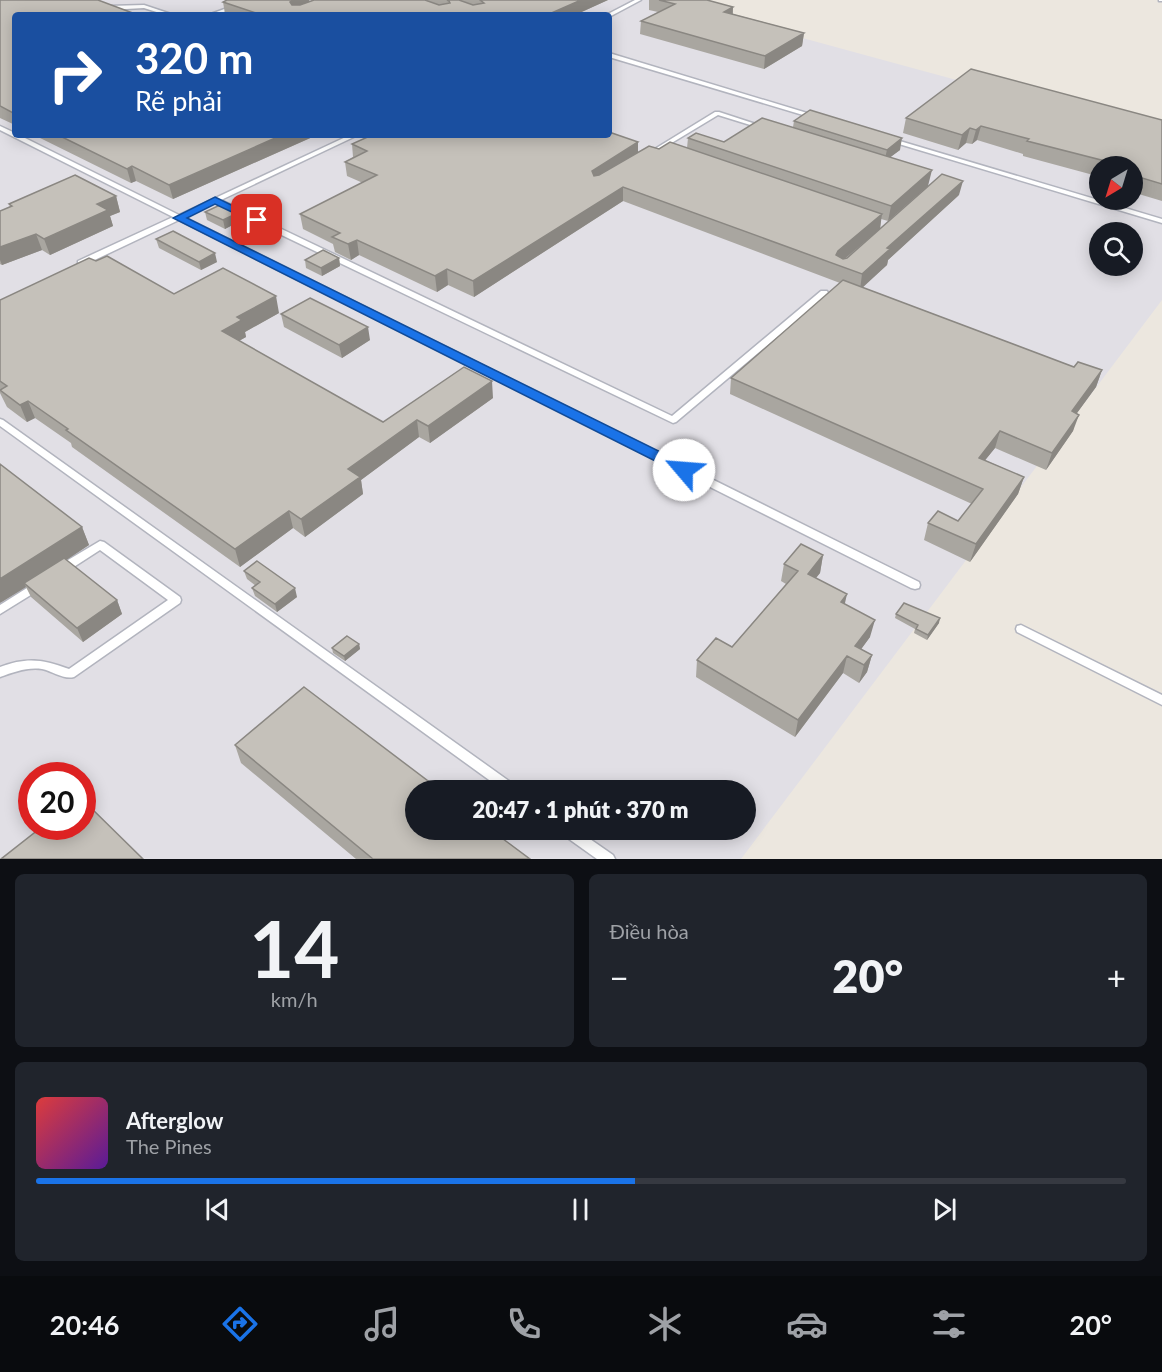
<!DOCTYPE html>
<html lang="vi">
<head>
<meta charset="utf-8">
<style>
	:root { --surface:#171b24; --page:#20242c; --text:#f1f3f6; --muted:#9ea1a6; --line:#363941; --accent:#1a73e8 }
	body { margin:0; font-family:Lato,sans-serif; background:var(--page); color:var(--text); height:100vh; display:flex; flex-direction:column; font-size:22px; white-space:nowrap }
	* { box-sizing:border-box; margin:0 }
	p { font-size:20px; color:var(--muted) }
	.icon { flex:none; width:33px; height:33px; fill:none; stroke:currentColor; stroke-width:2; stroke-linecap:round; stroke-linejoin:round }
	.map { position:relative; height:859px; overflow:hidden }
	.side { display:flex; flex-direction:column; gap:15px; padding:15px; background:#0d0f14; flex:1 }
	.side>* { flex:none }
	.banner { position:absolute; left:12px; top:12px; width:600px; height:126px; border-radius:6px; box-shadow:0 3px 15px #0003; background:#1a4fa0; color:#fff; overflow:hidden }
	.needle { width:39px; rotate:218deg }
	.controls { position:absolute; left:1089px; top:156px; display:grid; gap:12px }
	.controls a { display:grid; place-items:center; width:54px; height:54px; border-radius:50%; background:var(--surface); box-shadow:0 3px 15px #0003; font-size:30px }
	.speed { position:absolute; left:18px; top:762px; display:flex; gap:12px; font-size:30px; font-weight:700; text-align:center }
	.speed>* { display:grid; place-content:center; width:78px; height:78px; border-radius:50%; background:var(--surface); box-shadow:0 3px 15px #0003; line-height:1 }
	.speed .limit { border:9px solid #d22; background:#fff; color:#111 }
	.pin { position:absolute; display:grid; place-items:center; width:51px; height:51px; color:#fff; margin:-26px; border-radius:12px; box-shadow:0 3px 9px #0006 }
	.me { position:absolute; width:66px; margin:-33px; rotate:297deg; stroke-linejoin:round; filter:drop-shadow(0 0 4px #0008) }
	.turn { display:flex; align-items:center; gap:21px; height:126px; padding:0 24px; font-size:27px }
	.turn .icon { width:78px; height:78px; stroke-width:2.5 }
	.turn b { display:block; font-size:42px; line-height:51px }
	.big { font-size:45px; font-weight:800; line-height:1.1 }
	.side .card { flex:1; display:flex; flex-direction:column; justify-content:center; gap:9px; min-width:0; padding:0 21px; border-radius:9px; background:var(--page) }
	.side .dial { align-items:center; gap:0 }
	.dial b { font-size:78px; line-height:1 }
	.song { display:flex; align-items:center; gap:18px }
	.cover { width:72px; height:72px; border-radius:9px; background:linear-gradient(135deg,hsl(0 70% 55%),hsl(270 70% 35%)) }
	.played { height:6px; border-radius:3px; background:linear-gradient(90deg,var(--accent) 55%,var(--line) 55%) }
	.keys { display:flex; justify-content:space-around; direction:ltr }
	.heat { display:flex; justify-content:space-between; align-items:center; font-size:33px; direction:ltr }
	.side .tiles { flex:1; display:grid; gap:15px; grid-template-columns:1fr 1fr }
	.card:last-child { grid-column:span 2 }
	.trip { position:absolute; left:405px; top:780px; width:351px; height:60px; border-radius:30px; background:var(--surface); box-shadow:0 3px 15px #0003; font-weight:800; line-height:60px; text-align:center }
	.tab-bar { display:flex; height:96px; justify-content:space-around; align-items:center; background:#090b0e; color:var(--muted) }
	.tab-bar .icon { width:42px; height:42px }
	.tab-bar .current { color:var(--accent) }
	.tab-bar b { font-size:27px; color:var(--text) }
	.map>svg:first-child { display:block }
</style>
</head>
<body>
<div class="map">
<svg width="1162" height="859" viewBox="0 0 1162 859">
	<rect width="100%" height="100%" fill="#ece7df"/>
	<!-- industrial -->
	<path fill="#e1dfe5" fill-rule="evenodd" d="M0 0H663L1162 136V300L741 859H0ZM15 15H609V135H15ZM1100 166H1132V200H1100ZM1100 232H1132V266H1100ZM32 776H82V826H32ZM416 790H746V830H416Z"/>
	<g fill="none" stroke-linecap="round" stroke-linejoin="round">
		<!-- lane casing -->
		<g stroke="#b2b4be" stroke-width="3">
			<path id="lane" d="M249 0H256L216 15H208Z
				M635 0H641L611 16 606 15Z
				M1159 0H1162V1H1159Z
				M144 5 174 15H166L144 8 109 10 106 8 109 6Z
				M609 53 817 116 818 117 813 118 609 57Z
				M715 112H719L765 127 760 128 718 115 650 156 645 155Z
				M0 126 15 133V135H19L179 215 350 135H358L221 200 672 416 821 291H827L828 293 827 295 676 422 673 423 215 203 184 217 919 582 920 585 919 588 915 589 911 588 179 220 84 265H78V261L173 217 0 130Z
				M889 139H893L1162 219V223L889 141Z
				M0 419 3 420 516 786 518 790H503L0 426Z
				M100 541 104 542 180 597 181 600 180 603 74 677C64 680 52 671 42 669 27 667 14 672 0 677V667C26 657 43 659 69 669L168 600 100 550 66 572H58L57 569 58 566Z
				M38 581 42 582 43 585 42 588 0 614V605Z
				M1021 625 1162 695V705L1017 632 1016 629 1017 626Z
				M561 830H577L613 855 615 859H597L562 834Z"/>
		</g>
		<!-- lane -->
		<use href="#lane" fill="#fff" fill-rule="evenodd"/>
	</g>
	<!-- wall -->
	<path fill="#a9a6a0" d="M0 0 15 15V125L0 118Z
		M227 0H309L310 1 314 0H608L575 15H228L225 14 223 2Z
		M649 0H707L733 7V14L804 33 802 46 764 69 640 34 641 21 658 12 649 10Z
		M906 118 1162 120V201L1132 192V166H1100V182L1096 181 1097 176 1023 156V154L977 140 972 144 966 143 958 150 903 133Z
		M794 121 900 150 890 157 928 186 888 221 881 219 880 229 845 259 847 258 959 195 888 260 887 265 862 287 1074 367 1102 370 1096 387 1077 413 1073 431 1046 470 995 448 985 460 1024 477 1018 494 970 562 924 540 928 523 958 521 972 504 730 394 731 378 840 283 623 201 474 297 448 285 437 292 359 255 351 260 335 252 333 244 303 229 300 214 363 183 347 176 345 162 353 157 352 144 638 152 659 149 687 148 688 138 724 142 793 127Z
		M34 135H317L173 199 136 181 131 183Z
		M116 196 120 212 110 216 113 226 50 255 42 250 2 265 0 264V211L10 207 9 204Z
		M205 212 242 220 225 229 207 220Z
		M156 239 217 262 201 270 159 248Z
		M339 258 340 266 322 276 306 268 305 260Z
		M96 261 174 294 279 313 245 332 246 337 239 341 383 422 493 398 430 443 419 437 361 480 363 494 305 537 293 528 240 567 72 447 71 443 35 418 27 422 7 407 0 393V300Z
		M281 314 370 340 342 358 284 327Z
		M82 527 89 545 66 560 117 600 122 614 83 642 31 597 26 587 0 603Z
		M823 555 820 573 816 578 845 604 870 637 861 649 872 655 867 672 859 683 843 673 795 737 696 677 697 660 732 647 786 584 781 581 784 564Z
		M244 571 297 597 277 612 255 596 252 588 256 586 247 579Z
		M896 614 939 623 927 640 914 633 915 629 895 618Z
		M359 644 360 649 345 661 333 653 332 648Z
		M235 745 530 859H356L241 763Z"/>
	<!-- shaded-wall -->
	<path fill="#8a8782" d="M294 0H309L310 6 292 14 290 2Z
		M581 0H608L575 15H547Z
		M733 7 732 20 724 12Z
		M804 33 802 46 764 69 765 56Z
		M981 126 977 140 972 144 976 130Z
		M970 128 966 143 958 150 962 135Z
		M282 135H317L173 199 169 185Z
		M902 138 900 150 884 162 887 150Z
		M638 142V156L592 185V171Z
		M132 166 136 181 131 183 127 169Z
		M932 170 928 186 888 221 891 206Z
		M963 181 959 195 888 260 887 265 860 290 862 274 887 248Z
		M623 187V201L474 297 473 281Z
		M116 196 120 212 110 216 113 226 50 255 44 239 97 204Z
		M240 212 242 220 225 229 223 220Z
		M882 214 880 229 837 265 836 255 838 251Z
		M36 234 42 250 2 265 0 260V247Z
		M357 240 359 255 351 260 348 244Z
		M215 253 217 262 201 270 199 262Z
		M339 258 340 266 322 276 321 268Z
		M447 269 448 285 437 292 435 276Z
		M276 296 279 313 245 332 246 337 226 348 222 331 237 317Z
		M368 327 370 340 342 358 339 345Z
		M1102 370 1096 387 1066 428 1072 411Z
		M492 381 493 398 430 443 428 426Z
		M28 401 35 418 27 422 20 405Z
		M1079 415 1073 431 1046 470 1052 453Z
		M417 420 419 437 361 480 363 494 305 537 301 519 348 469Z
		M1000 431 995 448 974 474 979 458Z
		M1024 477 1018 494 970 562 976 544Z
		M289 511 293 528 240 567 235 549Z
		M82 527 89 545 27 586 24 583 26 587 0 603V579Z
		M823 555 820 573 805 591 808 574Z
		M295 588 297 597 277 612 275 604Z
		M847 594 843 612 841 602Z
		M117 600 122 614 83 642 77 628Z
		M940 618 939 623 927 640 928 635Z
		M875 620 870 637 854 659 855 646Z
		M359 644 360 649 345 661 344 656Z
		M872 655 867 672 859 683 864 665Z
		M847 656 843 673 795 737 798 720Z"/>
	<!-- building -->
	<path fill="#c5c1ba" stroke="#8a8782" stroke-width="1.5" d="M0 0H98L138 15H15V114L0 106Z
		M227 0H294L290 2 292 5H300L314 0H425L439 5 450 3 449 1 447 0H459L473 5 484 3 480 0H581L547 15H262L223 2Z
		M659 0H707L733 7 724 12 804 33 765 56 641 21 675 4Z
		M971 69 1162 120V184L1132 175V166H1100L1105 161 1027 141 1029 139 981 126 976 130 970 128 962 135 906 118Z
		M810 110 902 138 887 150 794 121Z
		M762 118 932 170 891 206 688 138 696 133 724 142Z
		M609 132 638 142 592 171 594 176 599 175 649 146 659 149 670 142 882 214 838 251 836 255 843 259 847 258 942 174 963 181 887 248 890 249 862 274 623 187 473 281 447 269 435 276 357 240 348 244 332 237 340 233 300 214 377 175 345 162 367 151 352 144 372 135H609Z
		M58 135H282L169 185 132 166 127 169Z
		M75 175 116 196 97 204 108 210 44 239 36 234 0 247V211L12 206 9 204Z
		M222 204 240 212 223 220 205 212Z
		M173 231 215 253 199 262 156 239Z
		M323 250 339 258 321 268 305 260Z
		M107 256 174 294 223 268 276 296 237 317 242 320 222 331 383 422 464 367 492 381 428 426 417 420 348 469 360 477 301 519 289 511 235 549 66 430 68 429 28 401 20 405 0 390 7 386 0 381V300L89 258 96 261Z
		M843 280 1074 367 1078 362 1102 370 1072 411 1079 415 1052 453 1000 431 979 458 1024 477 976 544 928 523 938 511 958 521 983 489 731 378Z
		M310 298 368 327 339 345 281 314Z
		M0 464 82 527 0 579Z
		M801 544 823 555 808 574 847 594 841 602 875 620 855 646 872 655 864 665 847 656 798 720 697 660 716 638 732 647 798 571 784 564Z
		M64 558 117 600 77 628 24 583Z
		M257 561 295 588 275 604 252 588 260 582 244 571Z
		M904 603 940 618 928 635 916 629 918 625 896 614Z
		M347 636 359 644 344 656 332 648Z
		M304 687 440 790H416V830H491L530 859H373L235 745Z
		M87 804 143 859H1L43 826H82V808Z"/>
	<!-- route -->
	<path fill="#1a73e8" stroke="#114b97" stroke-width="1.5" d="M215 197 262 220 257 223 253 222 215 204 187 218 689 466 691 470 689 473H679L173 218Z"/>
</svg>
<div class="controls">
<a><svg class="needle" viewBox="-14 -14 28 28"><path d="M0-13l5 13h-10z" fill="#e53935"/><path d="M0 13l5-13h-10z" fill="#9ea1a6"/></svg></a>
<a><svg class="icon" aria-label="search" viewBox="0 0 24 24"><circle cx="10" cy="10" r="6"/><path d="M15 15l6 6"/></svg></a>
</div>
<div class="speed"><div class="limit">20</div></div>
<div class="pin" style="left:257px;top:220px;background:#d93025"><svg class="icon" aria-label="arrive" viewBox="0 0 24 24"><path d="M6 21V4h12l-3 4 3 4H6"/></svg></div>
<svg class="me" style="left:684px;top:470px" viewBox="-20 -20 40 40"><circle r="19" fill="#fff"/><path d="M0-13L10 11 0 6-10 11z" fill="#1a73e8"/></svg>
<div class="trip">20:47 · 1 phút · 370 m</div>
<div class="banner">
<div class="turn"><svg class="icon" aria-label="right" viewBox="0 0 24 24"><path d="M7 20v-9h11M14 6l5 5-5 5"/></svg><div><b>320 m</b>Rẽ phải</div></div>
</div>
</div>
<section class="side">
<div class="tiles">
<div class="card dial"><b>14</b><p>km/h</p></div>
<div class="card"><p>Điều hòa</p>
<div class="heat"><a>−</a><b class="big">20°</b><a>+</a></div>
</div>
<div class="card">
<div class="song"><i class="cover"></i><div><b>Afterglow</b><p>The Pines</p></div></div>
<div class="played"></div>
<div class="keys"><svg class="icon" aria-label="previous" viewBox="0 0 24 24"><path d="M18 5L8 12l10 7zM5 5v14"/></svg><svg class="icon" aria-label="pause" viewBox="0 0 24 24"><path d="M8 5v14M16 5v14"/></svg><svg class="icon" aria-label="next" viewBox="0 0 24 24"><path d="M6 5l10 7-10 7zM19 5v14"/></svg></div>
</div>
</div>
</section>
<nav class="tab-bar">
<b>20:46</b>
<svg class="icon current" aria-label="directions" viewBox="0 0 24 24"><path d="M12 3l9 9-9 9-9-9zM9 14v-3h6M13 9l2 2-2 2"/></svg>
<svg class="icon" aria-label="music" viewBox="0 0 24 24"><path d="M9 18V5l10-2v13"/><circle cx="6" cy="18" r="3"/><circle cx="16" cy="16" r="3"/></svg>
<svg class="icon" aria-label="phone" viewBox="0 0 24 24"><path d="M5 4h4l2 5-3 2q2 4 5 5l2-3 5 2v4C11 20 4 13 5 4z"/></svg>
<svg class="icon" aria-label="climate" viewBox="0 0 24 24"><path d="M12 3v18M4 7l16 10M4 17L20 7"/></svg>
<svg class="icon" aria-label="car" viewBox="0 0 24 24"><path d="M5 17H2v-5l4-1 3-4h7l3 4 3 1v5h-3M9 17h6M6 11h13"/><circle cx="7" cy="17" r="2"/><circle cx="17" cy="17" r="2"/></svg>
<svg class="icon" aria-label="filters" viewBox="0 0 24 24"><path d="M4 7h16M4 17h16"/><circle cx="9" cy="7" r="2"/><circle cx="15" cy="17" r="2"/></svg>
<b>20°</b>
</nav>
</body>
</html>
